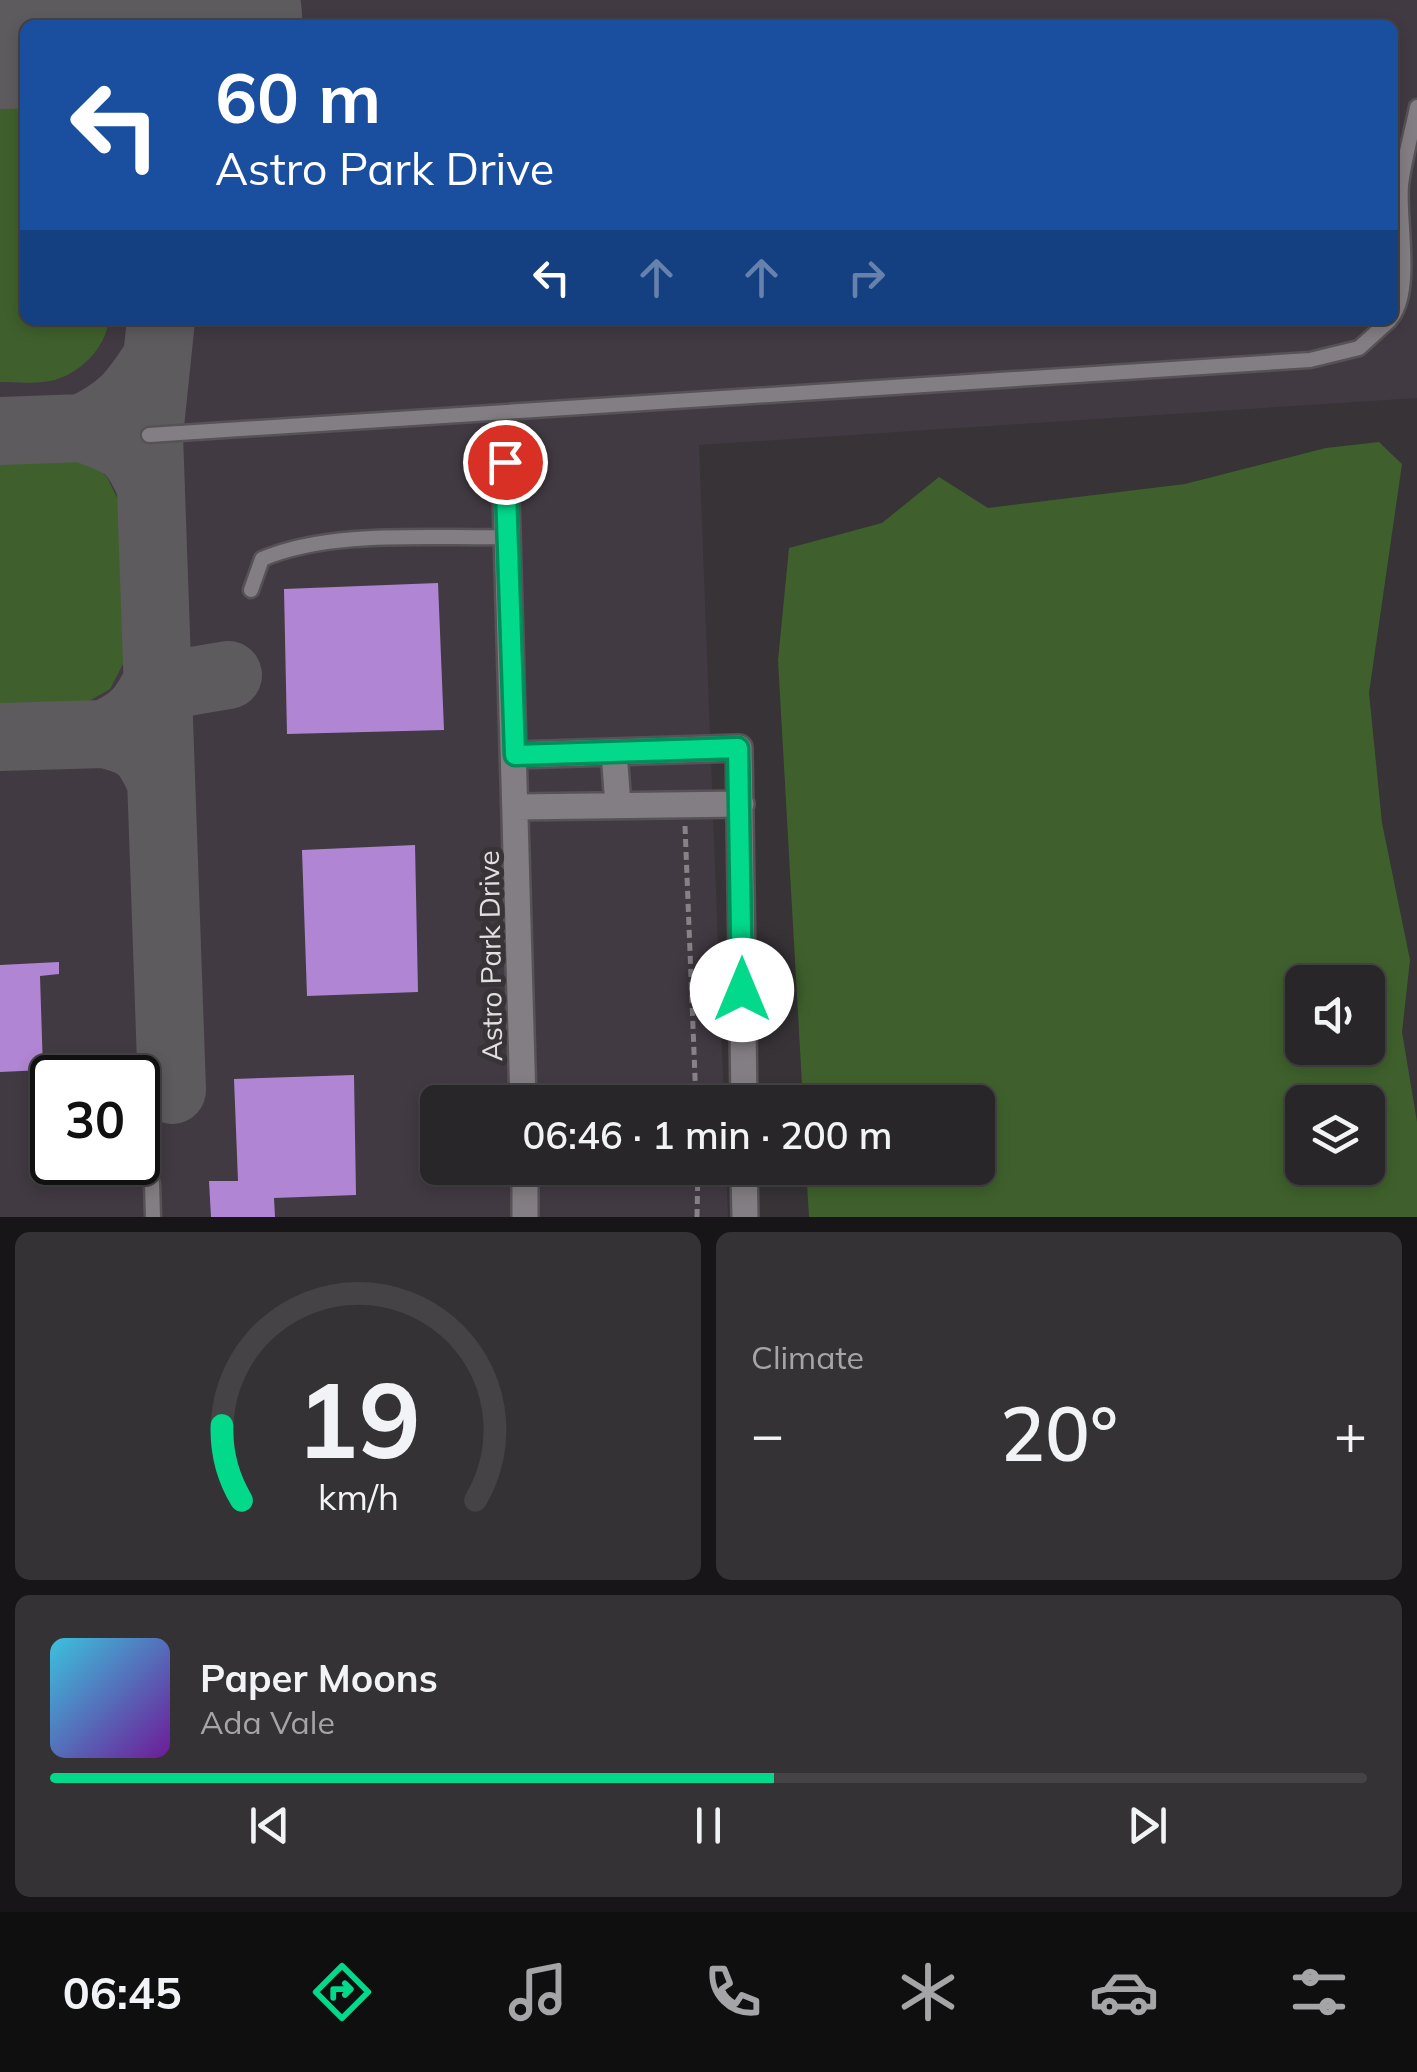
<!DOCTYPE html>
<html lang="en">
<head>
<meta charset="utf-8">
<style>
	:root { --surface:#292629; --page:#353235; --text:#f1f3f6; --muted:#a5a5a8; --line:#454346; --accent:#02d98b }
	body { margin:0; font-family:Mulish,sans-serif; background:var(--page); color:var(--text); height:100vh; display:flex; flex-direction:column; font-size:38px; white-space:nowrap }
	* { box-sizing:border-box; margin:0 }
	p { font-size:32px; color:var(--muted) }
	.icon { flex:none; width:55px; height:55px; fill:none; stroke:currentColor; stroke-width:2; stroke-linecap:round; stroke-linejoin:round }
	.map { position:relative; height:1217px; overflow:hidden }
	.side { display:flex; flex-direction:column; gap:15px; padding:15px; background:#171517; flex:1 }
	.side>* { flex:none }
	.hud { position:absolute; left:20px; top:20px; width:1378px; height:305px; border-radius:15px; box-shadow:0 5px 15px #0003,0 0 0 2px var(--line); background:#1a4fa0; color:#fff; overflow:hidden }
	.fabs { position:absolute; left:1285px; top:965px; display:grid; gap:20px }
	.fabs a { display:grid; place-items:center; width:100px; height:100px; border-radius:15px; background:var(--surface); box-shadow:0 5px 15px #0003,0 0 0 2px var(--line); font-size:50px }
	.speed { position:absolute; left:30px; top:1055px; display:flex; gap:20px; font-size:50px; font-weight:700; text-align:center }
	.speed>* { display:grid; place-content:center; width:130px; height:130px; border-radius:50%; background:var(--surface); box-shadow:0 5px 15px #0003,0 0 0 2px var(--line); line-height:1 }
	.speed .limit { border:5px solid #111; border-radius:15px; background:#fff; color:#111 }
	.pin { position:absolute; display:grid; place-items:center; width:85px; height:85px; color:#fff; margin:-42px; border:5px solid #fff; border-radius:50%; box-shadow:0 2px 10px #0007 }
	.me { position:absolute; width:110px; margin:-55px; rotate:0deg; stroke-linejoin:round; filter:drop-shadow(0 0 8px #0008) }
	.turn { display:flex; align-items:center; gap:35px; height:210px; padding:0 30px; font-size:45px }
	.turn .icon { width:130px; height:130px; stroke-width:2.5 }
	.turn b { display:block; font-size:70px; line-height:85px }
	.lanes { display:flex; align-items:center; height:95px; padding:0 30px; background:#0003; justify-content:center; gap:50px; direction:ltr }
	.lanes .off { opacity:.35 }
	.big { font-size:75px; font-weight:600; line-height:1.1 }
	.side .tile { flex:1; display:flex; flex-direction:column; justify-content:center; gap:15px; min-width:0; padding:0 35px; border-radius:15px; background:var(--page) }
	.side .dial { align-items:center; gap:0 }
	.dial svg { height:260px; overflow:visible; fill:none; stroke:var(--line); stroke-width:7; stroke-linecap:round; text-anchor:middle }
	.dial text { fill:var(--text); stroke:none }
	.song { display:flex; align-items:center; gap:30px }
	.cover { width:120px; height:120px; border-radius:15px; background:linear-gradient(135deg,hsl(190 70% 55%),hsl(280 70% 35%)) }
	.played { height:10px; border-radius:5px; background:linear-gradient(90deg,var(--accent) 55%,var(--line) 55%) }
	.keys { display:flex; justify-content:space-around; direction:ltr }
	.heat { display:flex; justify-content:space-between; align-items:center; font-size:55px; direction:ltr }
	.side .tiles { flex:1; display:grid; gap:15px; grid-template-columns:1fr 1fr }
	.tile:last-child { grid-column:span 2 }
	.trip { position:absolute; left:420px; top:1085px; width:575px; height:100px; border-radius:15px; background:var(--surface); box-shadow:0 5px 15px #0003,0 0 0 2px var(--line); font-weight:600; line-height:100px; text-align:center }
	.dock { display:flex; height:160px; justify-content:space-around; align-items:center; background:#100f10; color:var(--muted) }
	.dock .icon { width:70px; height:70px }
	.dock .on { color:var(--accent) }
	.dock b { font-size:45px; color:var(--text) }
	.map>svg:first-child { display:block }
</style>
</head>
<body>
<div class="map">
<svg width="1417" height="1217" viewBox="0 0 1417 1217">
	<rect width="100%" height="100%" fill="#373337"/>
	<!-- built -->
	<path fill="#423a43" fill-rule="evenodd" d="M0 0H1417V398L699 445 724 1102H438V1168H726L728 1217H0ZM25 25H1392V320H25ZM52 1078H138V1162H52Z"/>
	<!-- green -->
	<path fill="#3f602c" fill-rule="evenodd" d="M25 81V320H109C105 349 79 375 50 381 34 384 16 382 0 382V82Z
		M1379 442 1402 464 1369 693 1382 823 1410 960 1402 1032 1417 1122V1217H809L806 1168H978V1102H803L778 660 789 548 882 523 939 477 988 508 1185 484 1326 448ZM1302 982H1368V1048H1302ZM1302 1102H1368V1168H1302Z
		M74 458 95 466 107 477 119 502 125 660 110 689 84 704 0 709V460Z"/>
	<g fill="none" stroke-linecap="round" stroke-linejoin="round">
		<!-- taxiway -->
		<path stroke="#5e5b5e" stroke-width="68" d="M187 0V25
			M161 320 149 435 172 1090
			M0 431 83 428
			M151 487C132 444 125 444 83 428 121 410 133 395 156 359
			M157 682C142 711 134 721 104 734 138 742 146 748 160 780
			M143 708 181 683 228 675
			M0 737 104 734"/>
		<!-- runway -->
		<path stroke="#5e5b5e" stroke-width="172" d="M0 23 216 16"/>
	</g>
	<!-- building -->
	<path fill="#b086d4" d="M438 583 444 730 287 734 284 589Z
		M415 845 418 992 307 996 302 850Z
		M59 962V974L40 976 43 1070 0 1072V965Z
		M354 1075 356 1195 274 1198 275 1217H211L209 1181H238L234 1079Z"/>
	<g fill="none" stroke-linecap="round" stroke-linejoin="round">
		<!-- lane casing -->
		<g stroke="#565256" stroke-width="19">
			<path id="lane" d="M1392 317C1413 289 1398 219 1401 185 1404 159 1412 132 1417 107
				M149 435 1310 360 1359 348 1390 320
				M251 590 262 559C331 529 433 539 508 537
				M152 1183 153 1217"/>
		</g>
		<!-- street casing -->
		<g stroke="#565256" stroke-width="30">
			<path id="street" d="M505 462 523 1102
				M614 752 618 805
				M515 755 739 748 744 1102
				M516 807 741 804
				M525 1168V1217
				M744 1168 745 1217"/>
		</g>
		<!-- path -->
		<path stroke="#868286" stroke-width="5" stroke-dasharray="8 5" stroke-linecap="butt" d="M685 826 696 1102
			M697 1217 698 1168"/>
		<!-- lane -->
		<use href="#lane" stroke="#837e83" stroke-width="14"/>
		<!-- street -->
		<use href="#street" stroke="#837e83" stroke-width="25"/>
	</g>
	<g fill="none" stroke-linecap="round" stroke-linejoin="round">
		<!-- route casing -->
		<g stroke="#018d5a" stroke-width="25">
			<path id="route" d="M505 462 515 755 738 748 742 990"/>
		</g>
		<!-- route -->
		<use href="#route" stroke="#02d98b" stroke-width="18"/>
	</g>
	<g text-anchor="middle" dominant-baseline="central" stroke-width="10" stroke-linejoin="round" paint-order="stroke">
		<!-- street labels -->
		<g font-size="28" fill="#e3e0e3" stroke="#373337">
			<text transform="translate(490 956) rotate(-91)">Astro Park Drive</text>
		</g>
	</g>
</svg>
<div class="fabs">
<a><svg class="icon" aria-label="sound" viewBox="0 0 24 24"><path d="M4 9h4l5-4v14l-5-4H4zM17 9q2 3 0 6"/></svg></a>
<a><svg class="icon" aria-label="layers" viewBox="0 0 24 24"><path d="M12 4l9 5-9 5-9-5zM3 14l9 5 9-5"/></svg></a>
</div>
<div class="speed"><div class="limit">30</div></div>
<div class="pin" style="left:505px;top:462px;background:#d93025"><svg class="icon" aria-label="arrive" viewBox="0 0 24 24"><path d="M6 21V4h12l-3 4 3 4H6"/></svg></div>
<svg class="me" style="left:742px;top:990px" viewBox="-20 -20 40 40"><circle r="19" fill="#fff"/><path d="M0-13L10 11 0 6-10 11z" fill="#02d98b"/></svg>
<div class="trip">06:46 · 1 min · 200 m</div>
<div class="hud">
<div class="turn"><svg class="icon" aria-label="left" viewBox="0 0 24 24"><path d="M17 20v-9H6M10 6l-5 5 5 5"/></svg><div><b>60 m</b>Astro Park Drive</div></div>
<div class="lanes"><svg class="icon" aria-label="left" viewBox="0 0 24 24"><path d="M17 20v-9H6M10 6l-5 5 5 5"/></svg><svg class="icon off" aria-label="ahead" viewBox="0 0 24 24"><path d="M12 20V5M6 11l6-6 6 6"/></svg><svg class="icon off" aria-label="ahead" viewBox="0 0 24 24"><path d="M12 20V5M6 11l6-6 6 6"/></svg><svg class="icon off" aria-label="right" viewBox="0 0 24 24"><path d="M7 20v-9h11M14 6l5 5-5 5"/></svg></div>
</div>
</div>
<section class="side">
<div class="tiles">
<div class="tile dial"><svg viewBox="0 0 100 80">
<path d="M14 69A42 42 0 1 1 86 69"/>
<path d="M14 69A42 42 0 0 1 8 46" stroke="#02d98b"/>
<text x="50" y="56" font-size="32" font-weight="700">19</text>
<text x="50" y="72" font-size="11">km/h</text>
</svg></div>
<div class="tile"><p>Climate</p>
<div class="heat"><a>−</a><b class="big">20°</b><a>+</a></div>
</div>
<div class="tile">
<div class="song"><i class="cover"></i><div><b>Paper Moons</b><p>Ada Vale</p></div></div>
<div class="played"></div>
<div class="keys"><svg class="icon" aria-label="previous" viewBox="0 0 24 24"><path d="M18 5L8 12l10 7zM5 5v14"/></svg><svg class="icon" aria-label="pause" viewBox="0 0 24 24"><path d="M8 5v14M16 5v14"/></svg><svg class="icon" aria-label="next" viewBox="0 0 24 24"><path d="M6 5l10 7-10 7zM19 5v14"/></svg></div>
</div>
</div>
</section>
<nav class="dock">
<b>06:45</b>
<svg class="icon on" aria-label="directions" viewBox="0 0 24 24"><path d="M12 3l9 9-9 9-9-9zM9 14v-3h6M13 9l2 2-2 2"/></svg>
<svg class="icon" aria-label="music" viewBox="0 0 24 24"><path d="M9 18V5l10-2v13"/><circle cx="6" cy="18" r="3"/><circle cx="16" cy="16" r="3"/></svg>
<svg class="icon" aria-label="phone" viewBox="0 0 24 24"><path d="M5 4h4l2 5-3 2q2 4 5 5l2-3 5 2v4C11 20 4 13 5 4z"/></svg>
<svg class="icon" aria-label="climate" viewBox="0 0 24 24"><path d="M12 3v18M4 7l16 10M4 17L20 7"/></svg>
<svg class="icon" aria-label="car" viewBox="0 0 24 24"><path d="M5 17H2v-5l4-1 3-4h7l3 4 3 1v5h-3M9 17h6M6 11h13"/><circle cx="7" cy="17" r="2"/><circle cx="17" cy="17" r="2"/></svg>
<svg class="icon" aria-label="filters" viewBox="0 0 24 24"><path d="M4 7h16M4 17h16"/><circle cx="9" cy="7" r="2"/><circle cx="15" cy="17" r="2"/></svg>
</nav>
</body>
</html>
